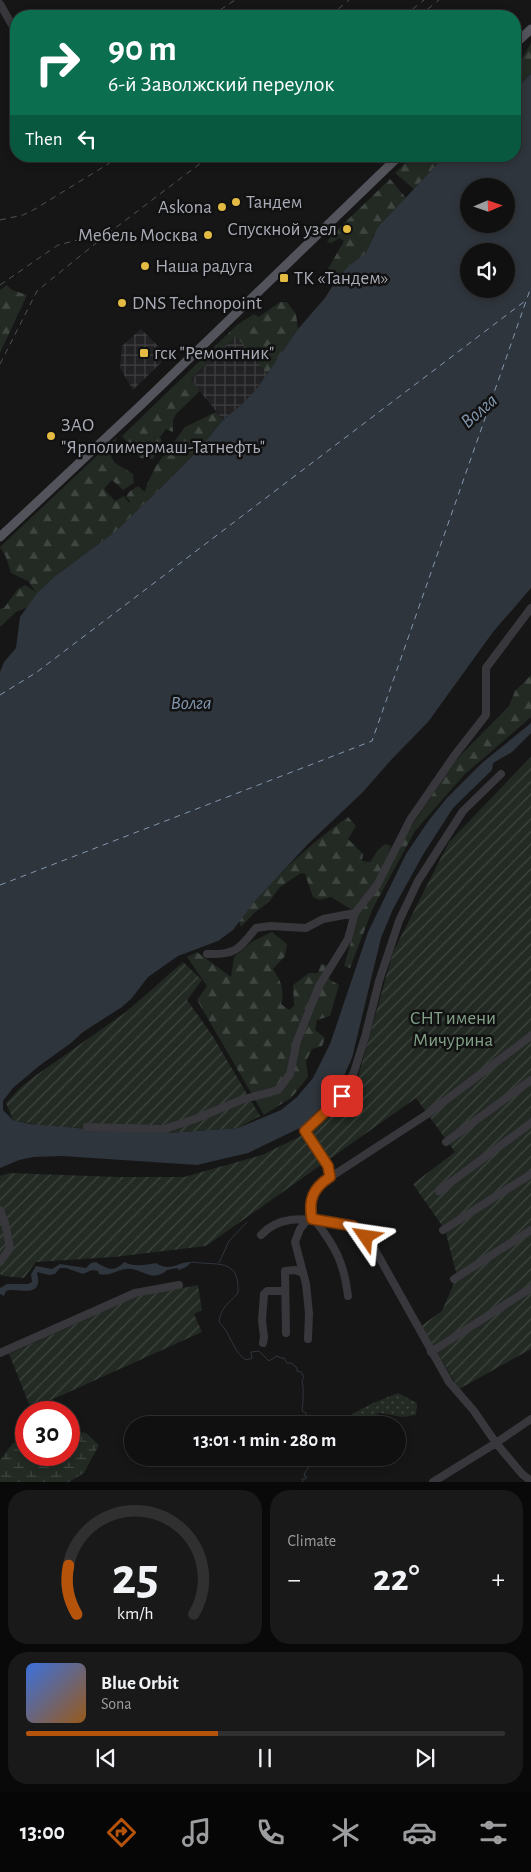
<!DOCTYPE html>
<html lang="en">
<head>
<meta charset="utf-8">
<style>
	:root { --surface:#101011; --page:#19191a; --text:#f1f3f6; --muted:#9c9d9f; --line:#303031; --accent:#b45309 }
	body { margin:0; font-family:"Alegreya Sans",sans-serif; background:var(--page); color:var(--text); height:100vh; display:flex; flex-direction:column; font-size:19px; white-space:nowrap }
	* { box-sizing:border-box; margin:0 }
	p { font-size:16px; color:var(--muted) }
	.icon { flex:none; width:28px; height:28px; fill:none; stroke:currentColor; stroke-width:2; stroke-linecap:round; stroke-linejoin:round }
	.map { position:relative; height:1482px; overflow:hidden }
	.sheet { display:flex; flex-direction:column; gap:8px; padding:8px; background:#090909; flex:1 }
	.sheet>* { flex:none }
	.guide { position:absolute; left:10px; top:10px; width:511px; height:152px; border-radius:20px; box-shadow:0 2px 8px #0003,0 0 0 1px var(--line); background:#0b6e4f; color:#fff; overflow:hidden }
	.needle { width:32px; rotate:88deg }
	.tools { position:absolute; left:460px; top:178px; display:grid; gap:10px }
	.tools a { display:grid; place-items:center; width:55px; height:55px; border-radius:50%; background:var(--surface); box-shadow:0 2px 8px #0003,0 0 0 1px var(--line); font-size:25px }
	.speed { position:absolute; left:15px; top:1401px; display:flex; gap:10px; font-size:25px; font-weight:700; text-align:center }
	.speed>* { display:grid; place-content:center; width:65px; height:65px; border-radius:50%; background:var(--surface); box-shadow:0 2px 8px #0003,0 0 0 1px var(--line); line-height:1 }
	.speed .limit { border:8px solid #d22; background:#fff; color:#111 }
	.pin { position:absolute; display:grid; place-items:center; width:42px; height:42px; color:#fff; margin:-21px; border-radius:10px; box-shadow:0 2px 8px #0006 }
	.me { position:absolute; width:55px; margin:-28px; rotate:302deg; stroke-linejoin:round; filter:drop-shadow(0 0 4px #0008) }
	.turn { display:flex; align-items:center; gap:18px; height:105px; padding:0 15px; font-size:22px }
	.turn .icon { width:65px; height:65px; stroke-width:2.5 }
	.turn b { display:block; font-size:35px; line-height:42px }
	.then { display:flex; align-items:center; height:48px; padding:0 15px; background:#0003; gap:10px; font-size:19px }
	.big { font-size:38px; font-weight:700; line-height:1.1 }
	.sheet .tile { flex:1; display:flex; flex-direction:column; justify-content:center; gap:8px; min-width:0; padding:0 18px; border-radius:20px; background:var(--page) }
	.sheet .dial { align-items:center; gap:0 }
	.dial svg { height:130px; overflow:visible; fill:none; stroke:var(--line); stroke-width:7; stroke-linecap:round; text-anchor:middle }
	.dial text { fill:var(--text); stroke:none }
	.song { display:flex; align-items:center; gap:15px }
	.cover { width:60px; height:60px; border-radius:8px; background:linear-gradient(135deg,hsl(220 70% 55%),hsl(30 70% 35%)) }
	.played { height:5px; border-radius:2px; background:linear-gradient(90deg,var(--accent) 40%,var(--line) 40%) }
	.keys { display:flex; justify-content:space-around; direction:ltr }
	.heat { display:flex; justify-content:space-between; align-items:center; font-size:28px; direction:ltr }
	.sheet .tiles { flex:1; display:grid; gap:8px; grid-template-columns:1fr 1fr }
	.tile:last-child { grid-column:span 2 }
	.trip { position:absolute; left:124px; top:1416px; width:282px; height:50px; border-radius:25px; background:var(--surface); box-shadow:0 2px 8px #0003,0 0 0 1px var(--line); font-weight:700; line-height:50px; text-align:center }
	.tabs { display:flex; height:80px; justify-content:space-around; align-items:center; background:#060607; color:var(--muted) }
	.tabs .icon { width:35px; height:35px }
	.tabs .active { color:var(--accent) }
	.tabs b { font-size:22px; color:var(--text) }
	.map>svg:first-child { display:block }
</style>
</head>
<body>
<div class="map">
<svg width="531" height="1482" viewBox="0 0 531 1482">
	<defs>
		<pattern id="industrial-grid" width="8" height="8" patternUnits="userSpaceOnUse" patternTransform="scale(1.25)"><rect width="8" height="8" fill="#222224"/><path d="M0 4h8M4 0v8" fill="none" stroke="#3f3f42"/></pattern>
		<pattern id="grass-dots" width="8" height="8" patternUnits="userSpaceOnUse" patternTransform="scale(1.25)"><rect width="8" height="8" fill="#222a23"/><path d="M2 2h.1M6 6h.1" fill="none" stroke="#3f4641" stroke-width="1.8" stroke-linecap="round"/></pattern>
		<pattern id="forest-firs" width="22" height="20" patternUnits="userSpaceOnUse" patternTransform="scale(1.25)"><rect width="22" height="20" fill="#222a23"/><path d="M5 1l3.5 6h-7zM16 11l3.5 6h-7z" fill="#3f4641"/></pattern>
		<pattern id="wetland-marsh" width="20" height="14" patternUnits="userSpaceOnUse" patternTransform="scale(1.25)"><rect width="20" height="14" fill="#222a23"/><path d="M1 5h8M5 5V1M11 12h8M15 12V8" fill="none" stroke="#3f4641"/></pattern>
		<pattern id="garden-furrows" width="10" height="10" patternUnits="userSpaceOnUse" patternTransform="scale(1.25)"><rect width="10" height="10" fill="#222a23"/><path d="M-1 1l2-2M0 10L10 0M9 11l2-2" fill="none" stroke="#3f4641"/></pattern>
	</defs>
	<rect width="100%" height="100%" fill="#161617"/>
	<!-- industrial -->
	<path fill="url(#industrial-grid)" d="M141 329 168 356 133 390 120 368 122 346Z
		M236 335 267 374 258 387 243 403 223 420 191 380Z"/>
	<!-- grass -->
	<path fill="url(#grass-dots)" d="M398 1393 417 1403 416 1415 402 1417 380 1413 352 1425V1414L373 1403Z"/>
	<!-- forest -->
	<path fill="url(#forest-firs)" d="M531 43V74L515 90V64L522 58Z
		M412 156H445L414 189 395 173Z
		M390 179 406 198 373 236 371 245 366 254 350 265 338 277 328 269 344 241 339 238 332 243 327 242 330 237Z
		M7 285 12 290 27 295 0 353V290Z
		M280 302H287L296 314 298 329 267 374 236 336 191 379 200 391 176 414 173 420V432L166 429 160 437 163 444 153 459 140 458 122 436 237 325 254 314 259 317Z
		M216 412 223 420 201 447 175 474 116 531 54 577 37 593 28 607 16 612 0 627V609L4 608 18 589 25 585 36 592 28 581 11 573 6 557 0 547 117 437 111 457 115 463 133 474 134 483 123 490 112 480 104 489 115 501 124 496 129 503 130 501 126 497 130 491 138 486 145 492 147 484 156 466 185 427Z
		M531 675V717L464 775 415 831 373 908 350 968 344 966 359 914 331 897 319 900 313 897 305 874 301 873 280 887 269 902 254 913 241 927 239 921C269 881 307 846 348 817L356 826 348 839 363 854 362 861 370 862 378 850 385 844 391 846 388 855 393 857 398 840 411 827 453 763 509 706 515 691Z
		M272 932 287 944 285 956 273 969C281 981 285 991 281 1004L289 1010 294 1006 293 985 309 973H318L321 964 330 966 329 979 339 985 330 1016 317 1020 315 1030 325 1038 322 1046 312 1049 306 1061 308 1077 291 1098 264 1115 197 1000 207 986 187 957 197 952 231 977 234 957 253 941Z"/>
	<!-- wetland -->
	<path fill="url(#wetland-marsh)" d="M69 1430 86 1433 99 1445 84 1473 69 1482H0V1460L13 1443 26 1436V1455H69Z"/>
	<!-- garden -->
	<path fill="url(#garden-furrows)" d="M531 757V1349L459 1389 421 1326 442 1311 457 1276 445 1230 413 1184 455 1152 416 1098 206 1246 114 1257 36 1262 24 1278 3 1276 0 1274V1176L9 1173 118 1177H184L262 1155 299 1137 352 1098 393 952 449 842Z
		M183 962 202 980 187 1000 212 1035 260 1116 238 1128 169 1133 44 1126 13 1120 6 1103 21 1087 35 1076 126 1012Z
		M198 1285 202 1310 194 1314 202 1332 31 1409 9 1354 135 1297Z"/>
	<!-- water -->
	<path fill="#2f353c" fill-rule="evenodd" d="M531 74V588L493 632 428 722 391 760 363 792 308 844 255 901 233 930 218 941 178 956 148 977 131 999 122 1007 83 1032 71 1043 39 1066 13 1088 3 1101V1110L13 1120 30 1124 100 1130 169 1133 238 1128 281 1110 297 1097 313 1078 330 1044 368 932 406 854 429 820 447 798 482 763 531 723V733L512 752 493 763 492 770 453 808 424 853 393 909 381 938 352 1058 343 1078 328 1100 302 1127 248 1153 197 1165 62 1156 33 1157 19 1160 0 1168V672L4 662 16 648 20 617 37 593 54 577 116 531 175 474 201 447 223 420 243 403 258 387 298 329 325 298 338 277 350 265 366 253 378 227 445 156H515V90ZM469 186H506V224H469ZM469 251H506V289H469Z
		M96 1262C107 1269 114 1273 124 1262 134 1267 146 1265 156 1263 171 1273 178 1261 192 1262L186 1267 179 1270 177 1268 167 1270C152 1284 141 1267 126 1269 116 1270 109 1277 99 1274L98 1271 92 1270 83 1274 66 1268H60L55 1274 49 1275 37 1272C37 1275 39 1280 38 1283 35 1297 16 1287 6 1291L4 1296 0 1294V1288L7 1284H28L32 1282 31 1274 36 1266 52 1269 60 1264 86 1268 91 1263Z"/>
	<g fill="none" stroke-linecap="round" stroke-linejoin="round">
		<!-- stream -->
		<path stroke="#2f353c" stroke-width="1" d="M192 1262C216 1266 240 1257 238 1293 229 1304 221 1306 219 1322 231 1333 232 1351 246 1360L252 1358 251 1352 259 1351 269 1361 277 1356 281 1358H284L287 1363H291L297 1368V1371L301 1372 304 1377 302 1381C304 1386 303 1405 302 1411L306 1413 308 1425
			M219 1263 229 1241 247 1222
			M303 1482 302 1479H306V1476H304L305 1472 308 1469 309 1464 306 1462 308 1460 314 1461 315 1458"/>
		<!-- ferry -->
		<path stroke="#8296ae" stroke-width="1" stroke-dasharray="6 5" stroke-linecap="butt" d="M0 695 37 672 525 301
			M0 885 372 741 531 287"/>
		<!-- minor -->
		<path stroke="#37373c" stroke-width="8" d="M0 4 16 32
			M207 954C236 955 239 949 256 928L270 926 306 928 323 919 355 913 377 885 410 820 454 756 486 715V668L531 608
			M87 1127 164 1129 195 1119 241 1100 278 1090 290 1074 297 1041 319 986 348 939 355 913
			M446 1142 531 1080
			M330 1177 329 1166 305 1131 342 1096 354 1072 365 1037 379 981 399 921 418 881 463 811 501 774
			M439 1191 531 1123
			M0 1210 5 1223 10 1248 0 1262
			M312 1219C308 1200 312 1193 326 1180L426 1115 531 1036
			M314 1219C335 1246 344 1262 348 1296
			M443 1230 531 1174
			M261 1235C278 1216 303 1218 326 1221 335 1221 345 1222 353 1226 363 1230 369 1240 374 1248L449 1382 474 1411 496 1443 522 1474 531 1481
			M454 1279 531 1230
			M286 1333 285 1271 295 1270 303 1273
			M308 1339 309 1313 306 1284 295 1242 300 1229 308 1219
			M263 1343 264 1337 262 1320 264 1294 267 1291H285
			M431 1352 531 1288
			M0 1353 135 1293 179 1285
			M433 1482 496 1443 531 1419"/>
		<!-- major -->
		<path stroke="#53545b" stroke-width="9" d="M515 44 531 29
			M0 537 142 404 399 156"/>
		<!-- rail -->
		<path stroke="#505157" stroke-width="1" stroke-dasharray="6 5" stroke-linecap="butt" d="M211 16 235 0
			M330 16 349 0
			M404 16 424 0
			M419 16 439 0
			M0 220 23 215 35 209 121 156
			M0 285 58 245 110 232 210 156
			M0 364 37 291 106 235"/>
	</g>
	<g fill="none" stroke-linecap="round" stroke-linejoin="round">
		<!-- route casing -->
		<g stroke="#753606" stroke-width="12">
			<path id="route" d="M342 1096 305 1131 328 1166 330 1177C313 1188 308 1200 312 1219L353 1226 366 1237"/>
		</g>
		<!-- route -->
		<use href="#route" stroke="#b45309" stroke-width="9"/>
	</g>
	<!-- markers -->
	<g fill="#e3ba42" stroke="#111112" stroke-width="2">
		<circle cx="236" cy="202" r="5"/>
		<circle cx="222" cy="207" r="5"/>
		<circle cx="347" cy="229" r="5"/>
		<circle cx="208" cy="235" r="5"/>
		<circle cx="145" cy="266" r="5"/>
		<rect x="279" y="273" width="10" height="10" rx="2.5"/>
		<circle cx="122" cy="303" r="5"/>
		<rect x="139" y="348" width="10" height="10" rx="2.5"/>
		<circle cx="51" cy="436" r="5"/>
	</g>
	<g text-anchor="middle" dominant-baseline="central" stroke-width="5" stroke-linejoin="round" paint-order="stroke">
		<!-- poi labels -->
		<g font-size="19" fill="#a9acb6" stroke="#111112" text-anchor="start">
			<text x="246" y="202">Тандем</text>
			<text x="212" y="207" text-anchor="end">Askona</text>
			<text x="337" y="229" text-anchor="end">Спускной узел</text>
			<text x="198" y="235" text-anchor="end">Мебель Москва</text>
			<text x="155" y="266">Наша радуга</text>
			<text x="294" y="278">ТК «Тандем»</text>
			<text x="132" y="303">DNS Technopoint</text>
			<text x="154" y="353">гск "Ремонтник"</text>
			<text x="61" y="425">ЗАО<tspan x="61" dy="22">"Ярполимермаш-Татнефть"</tspan></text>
		</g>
		<!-- park labels -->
		<g font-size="19" fill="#81a086" stroke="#111112">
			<text x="453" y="1018">СНТ имени<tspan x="453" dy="22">Мичурина</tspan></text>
		</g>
		<!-- water labels -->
		<g font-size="20" font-style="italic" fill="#8296ae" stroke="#111112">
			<text transform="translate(479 411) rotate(-41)">Волга</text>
			<text x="191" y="703">Волга</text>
		</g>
	</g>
</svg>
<div class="tools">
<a><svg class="needle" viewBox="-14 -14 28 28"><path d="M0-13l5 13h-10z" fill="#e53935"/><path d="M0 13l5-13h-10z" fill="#9c9d9f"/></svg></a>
<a><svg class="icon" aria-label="sound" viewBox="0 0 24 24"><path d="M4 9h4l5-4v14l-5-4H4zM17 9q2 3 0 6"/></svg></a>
</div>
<div class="speed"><div class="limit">30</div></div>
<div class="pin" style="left:342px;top:1096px;background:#d93025"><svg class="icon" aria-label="arrive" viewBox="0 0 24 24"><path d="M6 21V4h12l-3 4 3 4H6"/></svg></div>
<svg class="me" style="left:366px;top:1237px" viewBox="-20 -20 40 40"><path d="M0-17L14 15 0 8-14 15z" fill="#b45309" stroke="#fff" stroke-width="4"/></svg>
<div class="trip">13:01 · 1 min · 280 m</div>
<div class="guide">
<div class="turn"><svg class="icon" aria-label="right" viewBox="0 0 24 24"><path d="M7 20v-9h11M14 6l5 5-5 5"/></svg><div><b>90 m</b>6-й Заволжский переулок</div></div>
<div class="then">Then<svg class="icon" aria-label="left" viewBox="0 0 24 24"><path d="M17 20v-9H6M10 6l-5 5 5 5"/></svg></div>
</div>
</div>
<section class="sheet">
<div class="tiles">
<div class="tile dial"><svg viewBox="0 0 100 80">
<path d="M14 69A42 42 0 1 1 86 69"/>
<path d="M14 69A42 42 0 0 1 9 39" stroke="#b45309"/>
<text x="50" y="56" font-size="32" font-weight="700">25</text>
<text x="50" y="72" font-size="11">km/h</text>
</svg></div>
<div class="tile"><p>Climate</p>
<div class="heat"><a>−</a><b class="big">22°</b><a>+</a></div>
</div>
<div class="tile">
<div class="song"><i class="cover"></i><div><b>Blue Orbit</b><p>Sona</p></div></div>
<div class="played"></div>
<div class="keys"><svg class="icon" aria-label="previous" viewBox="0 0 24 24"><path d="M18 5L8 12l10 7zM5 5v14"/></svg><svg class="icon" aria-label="pause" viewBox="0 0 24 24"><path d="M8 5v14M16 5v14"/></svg><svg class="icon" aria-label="next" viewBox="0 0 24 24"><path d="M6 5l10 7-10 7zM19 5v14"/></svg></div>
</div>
</div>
</section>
<nav class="tabs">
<b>13:00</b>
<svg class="icon active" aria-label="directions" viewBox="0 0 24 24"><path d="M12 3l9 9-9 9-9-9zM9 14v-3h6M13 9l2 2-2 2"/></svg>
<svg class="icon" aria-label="music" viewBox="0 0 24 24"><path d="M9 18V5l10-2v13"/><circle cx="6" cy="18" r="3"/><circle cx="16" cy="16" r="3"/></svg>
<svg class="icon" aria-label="phone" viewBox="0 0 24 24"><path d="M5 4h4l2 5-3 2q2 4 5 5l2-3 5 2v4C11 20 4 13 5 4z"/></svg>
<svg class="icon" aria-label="climate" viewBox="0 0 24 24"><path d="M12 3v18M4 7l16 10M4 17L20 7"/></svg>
<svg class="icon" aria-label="car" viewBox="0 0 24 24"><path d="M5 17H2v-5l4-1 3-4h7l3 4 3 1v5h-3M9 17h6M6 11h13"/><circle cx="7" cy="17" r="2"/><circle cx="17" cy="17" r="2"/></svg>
<svg class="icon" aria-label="filters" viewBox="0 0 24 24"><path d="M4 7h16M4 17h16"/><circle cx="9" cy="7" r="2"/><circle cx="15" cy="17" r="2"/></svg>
</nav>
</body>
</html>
